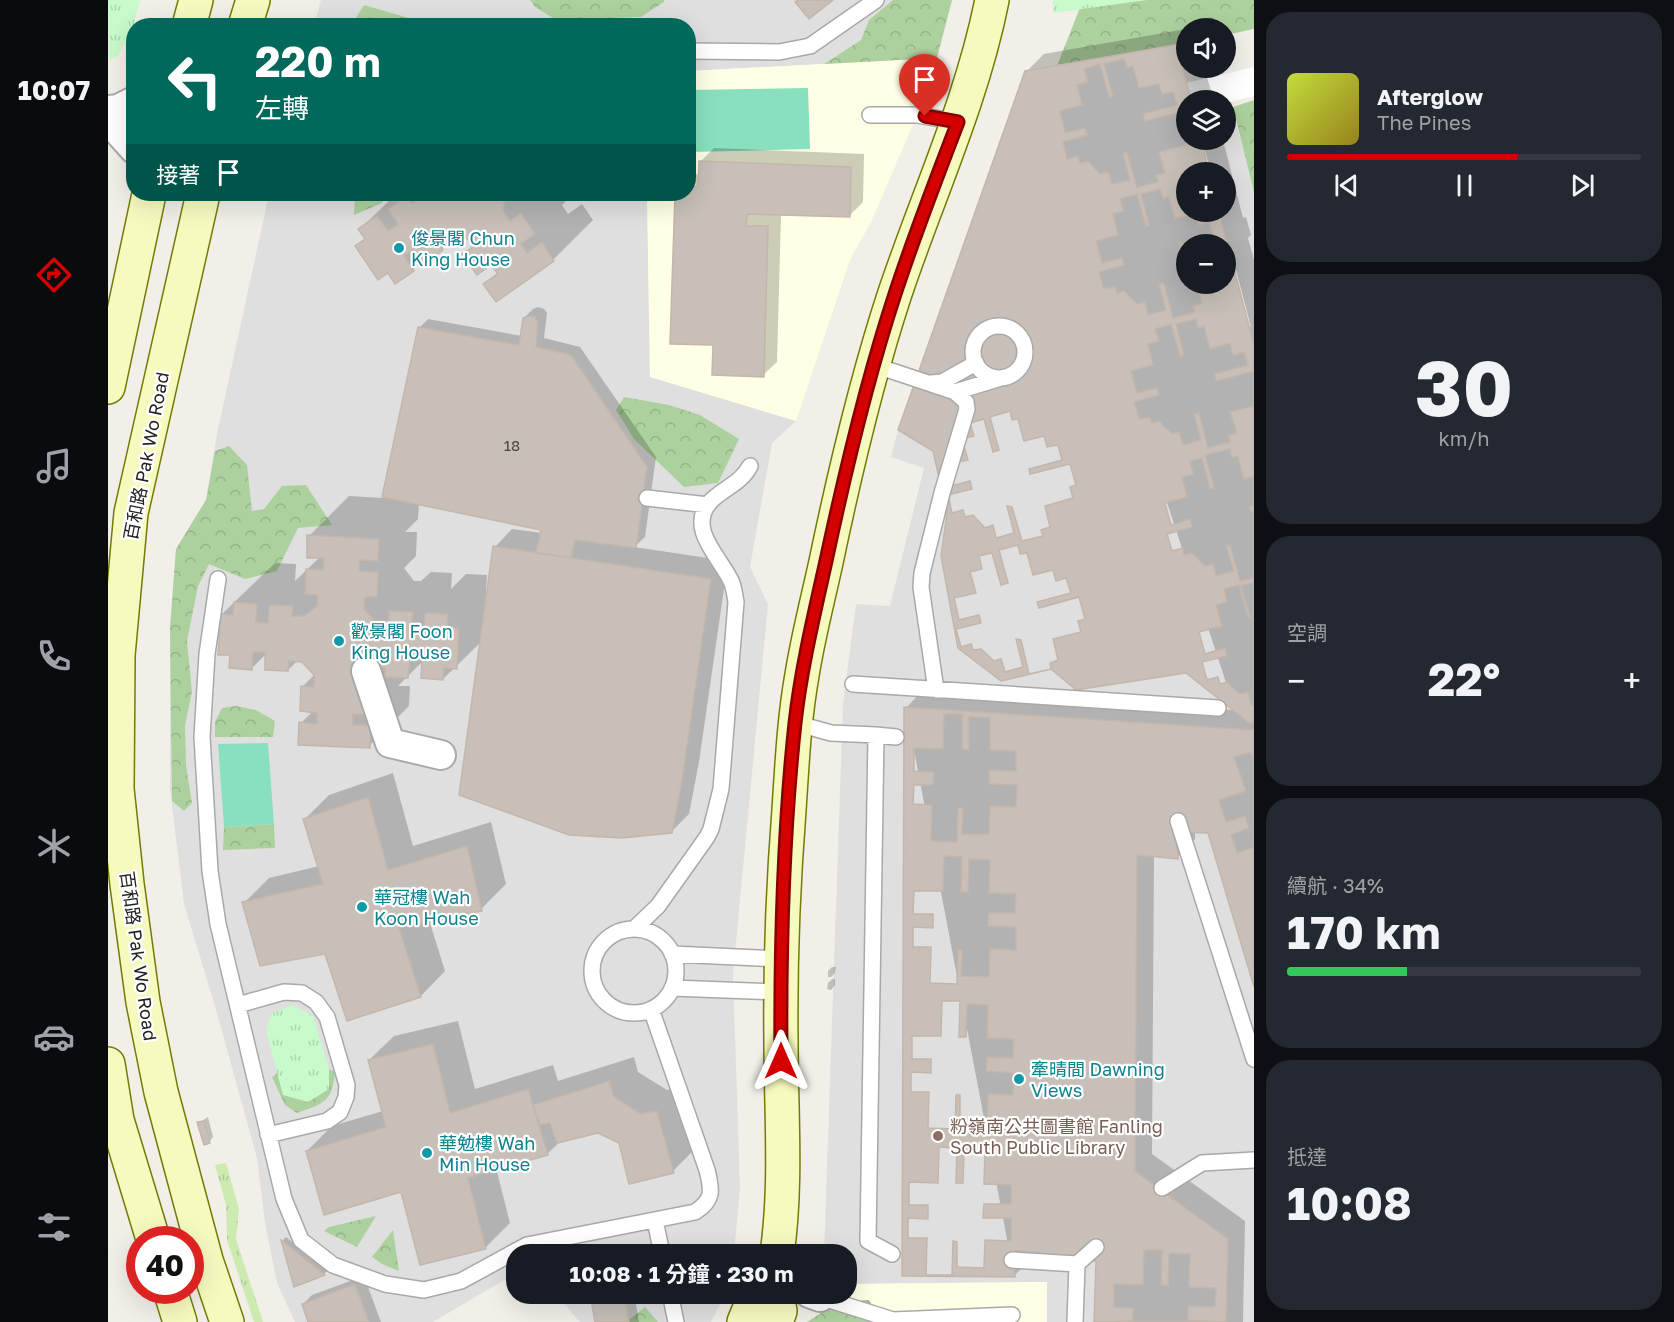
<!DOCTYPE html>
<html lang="zh-TW">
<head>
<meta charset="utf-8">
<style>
	:root { --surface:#171b24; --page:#242831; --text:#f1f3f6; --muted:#9ea1a6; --line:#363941; --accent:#d40000 }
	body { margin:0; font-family:"Golos Text","Noto Sans TC",sans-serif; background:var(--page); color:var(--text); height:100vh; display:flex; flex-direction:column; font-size:22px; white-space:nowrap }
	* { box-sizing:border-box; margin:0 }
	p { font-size:20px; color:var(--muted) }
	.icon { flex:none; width:33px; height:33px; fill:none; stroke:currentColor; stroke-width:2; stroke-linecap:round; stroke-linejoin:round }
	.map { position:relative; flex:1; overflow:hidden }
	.drawer { display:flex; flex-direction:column; gap:12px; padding:12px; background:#0d0f14; width:420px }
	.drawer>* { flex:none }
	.top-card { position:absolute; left:18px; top:18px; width:570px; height:183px; border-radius:24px; box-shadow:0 6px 24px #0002; background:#00695c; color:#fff; overflow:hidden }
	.buttons { position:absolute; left:1068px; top:18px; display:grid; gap:12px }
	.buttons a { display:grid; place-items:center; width:60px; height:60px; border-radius:50%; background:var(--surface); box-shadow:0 6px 24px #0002; font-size:30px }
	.speed { position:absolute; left:18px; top:1226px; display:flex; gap:12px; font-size:30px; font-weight:700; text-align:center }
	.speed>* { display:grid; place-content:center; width:78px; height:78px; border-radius:50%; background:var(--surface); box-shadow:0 6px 24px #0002; line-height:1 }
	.speed .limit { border:9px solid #d22; background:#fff; color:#111 }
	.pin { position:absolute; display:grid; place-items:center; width:51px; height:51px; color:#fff; margin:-62px -26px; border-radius:50% 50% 50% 0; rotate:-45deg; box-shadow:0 0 6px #0007 }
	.pin .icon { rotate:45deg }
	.me { position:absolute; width:66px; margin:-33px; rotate:0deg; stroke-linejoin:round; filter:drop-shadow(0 0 4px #0008) }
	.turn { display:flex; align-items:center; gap:21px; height:126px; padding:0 30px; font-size:27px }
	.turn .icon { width:78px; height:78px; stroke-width:2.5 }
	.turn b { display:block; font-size:42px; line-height:51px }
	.then { display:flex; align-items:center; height:57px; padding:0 30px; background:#0003; gap:12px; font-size:22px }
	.big { font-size:45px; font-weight:700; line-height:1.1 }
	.drawer .card { flex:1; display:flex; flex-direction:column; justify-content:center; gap:9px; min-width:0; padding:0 21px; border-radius:24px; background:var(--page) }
	.drawer .dial { align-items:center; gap:0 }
	.dial b { font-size:78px; line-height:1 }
	.song { display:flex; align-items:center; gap:18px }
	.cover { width:72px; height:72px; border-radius:9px; background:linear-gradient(135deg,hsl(70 70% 55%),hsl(50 70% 35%)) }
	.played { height:6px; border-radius:3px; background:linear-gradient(90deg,var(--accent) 65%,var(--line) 65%) }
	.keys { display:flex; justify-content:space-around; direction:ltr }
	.heat { display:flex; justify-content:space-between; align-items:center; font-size:33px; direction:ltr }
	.charge { height:9px; border-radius:4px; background:linear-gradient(90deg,#34c759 34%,var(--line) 0) }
	.trip { position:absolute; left:398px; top:1244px; width:351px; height:60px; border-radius:24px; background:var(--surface); box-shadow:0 6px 24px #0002; font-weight:700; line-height:60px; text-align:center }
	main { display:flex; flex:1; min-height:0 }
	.tabs { display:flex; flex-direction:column; width:108px; justify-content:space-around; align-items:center; background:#090b0e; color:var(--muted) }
	.tabs .icon { width:42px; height:42px }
	.tabs .current { color:var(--accent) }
	.tabs b { font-size:27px; color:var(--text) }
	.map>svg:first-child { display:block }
</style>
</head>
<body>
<main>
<nav class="tabs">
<b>10:07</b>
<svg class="icon current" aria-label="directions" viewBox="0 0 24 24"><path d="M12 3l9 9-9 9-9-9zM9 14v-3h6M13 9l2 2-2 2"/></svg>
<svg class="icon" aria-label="music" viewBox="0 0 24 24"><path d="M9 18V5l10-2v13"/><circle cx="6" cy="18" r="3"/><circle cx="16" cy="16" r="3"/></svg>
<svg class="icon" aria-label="phone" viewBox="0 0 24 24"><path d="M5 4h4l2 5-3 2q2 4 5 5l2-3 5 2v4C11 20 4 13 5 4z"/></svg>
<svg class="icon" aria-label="climate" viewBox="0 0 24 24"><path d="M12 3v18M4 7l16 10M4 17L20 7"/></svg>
<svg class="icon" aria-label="car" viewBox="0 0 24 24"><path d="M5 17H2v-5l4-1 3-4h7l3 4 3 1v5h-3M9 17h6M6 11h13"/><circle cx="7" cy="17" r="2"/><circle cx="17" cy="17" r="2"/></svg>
<svg class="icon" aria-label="filters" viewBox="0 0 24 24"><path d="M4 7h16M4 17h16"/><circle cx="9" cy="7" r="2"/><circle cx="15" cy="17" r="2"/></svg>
</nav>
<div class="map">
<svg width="1146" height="1322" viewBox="0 0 1146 1322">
	<defs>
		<pattern id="grass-tufts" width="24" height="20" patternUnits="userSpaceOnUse" patternTransform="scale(1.5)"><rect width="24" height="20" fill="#cdebb0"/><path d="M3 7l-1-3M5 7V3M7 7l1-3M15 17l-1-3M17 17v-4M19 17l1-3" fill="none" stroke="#b0c997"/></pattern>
		<pattern id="forest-crowns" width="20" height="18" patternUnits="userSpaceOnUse" patternTransform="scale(1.5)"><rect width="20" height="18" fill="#add19e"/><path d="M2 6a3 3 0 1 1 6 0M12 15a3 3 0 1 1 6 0" fill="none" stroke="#95b388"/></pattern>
		<pattern id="park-tufts" width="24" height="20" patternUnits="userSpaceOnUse" patternTransform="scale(1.5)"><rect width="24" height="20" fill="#c8facc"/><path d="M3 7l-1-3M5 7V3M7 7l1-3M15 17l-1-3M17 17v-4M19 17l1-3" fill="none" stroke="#acd6af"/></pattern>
	</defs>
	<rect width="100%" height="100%" fill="#f2efe9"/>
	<!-- residential -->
	<path fill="#e0dfdf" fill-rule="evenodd" d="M213 0H844L829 58 581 71 580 26H206Z
		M1078 42V68H1115L1146 194V1322H939V1282L738 1284V1254H716L735 704 748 604 782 606 816 468 783 457 790 430 917 71ZM1078 100H1118V140H1078ZM1078 172H1118V212H1078ZM1078 244H1118V284H1078Z
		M161 194H539L542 377 688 421 664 443 642 567 660 604 625 974 632 1188 626 1254H408V1273L325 1322H187L169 1283 157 1223 149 1158 107 1006 76 904 62 789V624L68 549 98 500 109 434Z
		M447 1293H618L603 1322H472Z"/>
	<!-- education -->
	<path fill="#ffffe5" d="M829 58 809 115 764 220 742 260 688 421 542 377 539 194H580L581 71Z
		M939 1282V1322H708L713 1293H738V1284Z"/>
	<!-- grass -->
	<path fill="url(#grass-tufts)" d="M118 1163 131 1209 128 1239 155 1322H146L119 1240 118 1205 107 1165Z"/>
	<!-- forest -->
	<path fill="url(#forest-crowns)" d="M422 0H556V2L533 17 448 20 427 7Z
		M785 0H844L829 58 716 64 753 40 761 20Z
		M978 0H1146V29L1118 35V28H1078V42L949 66 971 10Z
		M256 5 301 18 296 25H245L246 21Z
		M1146 100V193L1125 107Z
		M247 194H279L274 203 246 215Z
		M516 397 561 405 592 415 631 439 610 483 576 487 526 439 508 410Z
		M121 446 139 465 144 511 156 509 174 486 198 485 224 525 190 528 169 571 137 579 101 564 90 586 79 641 84 692 77 725 78 765 84 803 76 811 64 801 62 629 68 549 98 500 107 451Z
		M128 706 148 710 167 721 165 737H107V722L114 708Z
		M166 824 167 848 115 850 116 827Z
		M201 1065 227 1071C225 1101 216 1104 189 1113L177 1105 164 1077 180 1066Z
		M268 1216 249 1247 216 1231 221 1227Z
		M285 1230 291 1271 274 1264 264 1257Z
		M761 1300 774 1322H699L730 1302Z
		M537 1307 550 1322H518Z"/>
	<!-- park -->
	<path fill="url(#park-tufts)" d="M0 0H32L26 24 10 56 1 61Z
		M945 0H1039L945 13Z
		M185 1005 205 1016 221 1069V1089L200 1102 175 1095 158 1030 164 1013Z"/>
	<!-- pitch -->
	<path fill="#88e0be" d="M700 88 702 149 581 152V90Z
		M160 743 166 824 116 827 110 744Z"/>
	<!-- pier -->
	<path fill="#fff" d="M1146 67V96L1118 103V100H1083L1078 83Z"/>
	<!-- shadow -->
	<path fill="#0003" fill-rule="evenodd" d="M1078 29V68H1096L1106 100H1078V140H1091L1100 172H1078V212H1118V172H1103L1094 140H1115L1135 218 1138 217 1143 235 1140 238 1146 260V979L1101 831H1087V839L1069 857 1046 855 1044 1154 1137 1221 1135 1322H988L989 1260 924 1251V1258L906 1276 798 708 815 690 1127 710 918 72 936 54ZM1078 244H1118V284H1078ZM1126 262 1143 327H1140L1124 265Z
		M606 148 756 154 755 202 741 216 673 213 669 362 655 375 607 344 564 342 568 194H580V175L592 174V162Z
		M288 194H465L454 205 460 214 474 204 485 220 445 260 388 300 377 284 390 272 384 263 356 254 366 245 358 235 349 234 334 249 316 262 315 260 305 270 249 246 258 237 252 229Z
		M430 307 436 309 439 313 436 338 472 347 548 457 537 537 526 547 620 561 591 762 581 814 563 832 374 641 335 679 315 661 290 686H302L301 706 261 746 193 723 205 711 194 687 207 674 195 661H189L180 670 159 653 144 668 124 654 114 614 167 563 188 564 187 581 212 557 201 536 241 496 275 498 311 328 320 319 414 336 416 318 425 309ZM311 503 435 529 434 533 404 529 387 547 381 592 378 591 379 575 358 574 343 589 344 573 323 572 313 581H306L296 568 308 556 309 532H297L310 519Z
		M285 773 305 846 383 822 398 884 373 909 321 920 337 971 313 996 218 952 136 903 161 878 211 866 196 820 221 795Z
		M724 967H728L727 973 723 977H720V971Z
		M724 979H727V985L723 990 719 989 720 983Z
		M350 1021 367 1089 445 1065 450 1081 526 1057 530 1072 559 1090 574 1087 590 1146 565 1171 490 1131 453 1141 439 1154 388 1168 402 1223 377 1248 294 1191 199 1151 224 1126 275 1111 261 1060 286 1036Z
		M100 1117 105 1137 101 1142 91 1123Z
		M178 1237 220 1270 216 1274 187 1285 175 1240Z
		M256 1276 273 1322H202L195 1304 204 1295Z
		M484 1293H526L531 1322H488Z"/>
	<!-- building -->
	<path fill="#c7bfb8" stroke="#c4b6ab" stroke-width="1.5" fill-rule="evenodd" d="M690 0H725L701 19 687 2Z
		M1068 45 1083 100H1078V140H1093L1101 172H1078V212H1111L1146 345V722L1141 723 1078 673 968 690 943 669 893 681 850 648 833 556 839 513 825 451 790 430 917 71ZM1078 244H1118V284H1078Z
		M1016 59 1019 68 1025 66 1031 88 1051 84 1054 94 1065 92 1069 105 1035 114 1037 121 1077 111 1078 115 1077 133 1080 144 1051 152 1057 173 1048 175 1050 182 1029 187 1019 153H1015L1022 180 1004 184 1000 172 992 174 980 161 972 163 970 156 959 159 955 142 979 135 977 128 957 133 952 111 974 105 969 85 980 82 976 69 992 64 1001 97 1005 96 996 64Z
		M591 161 743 167 742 217 639 214 638 226H660L656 377 604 375 605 345 562 344 567 194H580V187H590Z
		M1052 189 1055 199 1061 197 1067 219 1087 214 1091 225 1101 222 1105 235 1072 244 1073 251 1078 250V284H1088L1094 303 1085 306 1087 312 1065 318 1056 283 1051 284 1058 310 1040 315 1037 302 1029 304 1016 291 1009 293 1007 287 996 289 991 272 1016 265 1014 258 994 263 988 241 1010 235 1005 214 1016 211 1012 199 1029 194 1038 226 1041 225 1033 194Z
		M315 194H400L398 195 395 211 402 221 413 213 427 234 413 244 419 253 434 242 446 261 388 302 375 284 390 274 383 265 369 275 354 254 365 247 358 237 341 235 330 242 335 250 316 264 306 249 296 256 306 271 287 284 280 273 270 280 247 246 257 239 250 229 269 216 280 231 290 224 280 209 299 196 304 204 314 196Z
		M420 316 427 317 430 323 428 347 463 355 539 467 528 548 467 540 463 558 428 553 433 530 274 497 310 327 411 345 415 318Z
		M1088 319 1090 328 1096 326 1102 349 1122 343 1125 355 1136 352 1140 365 1107 374 1108 381 1146 371V406L1122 412 1129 433 1120 436 1122 442 1100 448 1091 413 1086 414 1093 440 1075 445 1071 432 1064 434 1051 421 1044 423 1042 417 1031 419 1026 402 1051 395 1049 388 1029 393 1023 371 1045 365 1040 344 1051 341 1047 329 1063 324 1072 356 1076 355 1068 324Z
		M902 411 904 420 910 419 916 441 936 436 939 447 950 445 954 460 921 469 922 474 962 464 968 485 962 487 965 498 937 506 942 527 933 530 935 536 914 541 904 507 899 506 906 533 888 538 885 525 877 528 865 515 857 517 855 510 844 513 840 495 864 489 862 481 843 486 837 465 860 460 854 439 866 436 862 423 876 419 885 452 891 450 882 417Z
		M1122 449 1124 458 1130 456 1136 479 1146 476V506L1141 507 1143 511 1146 510V578L1132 581 1122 545H1118L1126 571 1108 576 1105 564 1097 566 1084 553 1076 555 1075 548 1064 551 1059 534 1084 527 1082 519 1063 525 1057 503 1079 497 1074 477 1085 474 1082 461 1094 458 1102 489 1106 488 1097 455Z
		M199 535 271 539 270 561 252 560 251 571 270 572 269 597H257L256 609 266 620 280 621 281 611 305 612 303 630 316 631 317 613 340 614 339 627 351 628 349 669 336 668 335 680 313 678 314 660H302L300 678 277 677V668L264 667V715L245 714V725H263L262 748 190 745 191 722 209 724V713L192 711 193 686 206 687V675L194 662 181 661 180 671 157 670V652H145L144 670 121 668 122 655H110L113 614 125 615 126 602 149 604 148 622 160 623 161 605 185 606 184 616H196L209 606 210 595 197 594 198 569 215 570 216 558H199Z
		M910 545 912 554 919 553 925 575 945 570 948 581 958 578 963 593 929 602 931 608 971 597 977 619 970 621 973 632 945 639 950 660 942 663 943 669 921 674 913 640 908 639 915 667 897 672 893 659 886 661 873 649 865 650 863 644 853 647 848 629 873 623 871 615 851 620 846 598 868 593 862 572 874 569 871 556 884 553 893 585 900 583 891 550Z
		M385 546 603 579 574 781 564 833 514 838 461 835 351 795Z
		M1146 582V704L1143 705 1140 692 1132 694 1119 682 1112 684 1110 677 1099 680 1094 662 1119 656 1117 648 1097 654 1091 632 1114 626 1108 605 1119 602 1116 589 1131 585 1140 617H1142L1133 586Z
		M796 707 1146 730V987L1100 833 1069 832 1070 859 1029 855 1027 1171 1120 1239 1118 1322H986L988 1261 907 1250V1277L794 1276Z
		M836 714H854V749L861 750V717L882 718V750L908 751V771L881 770V784L909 785 908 807 882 806 881 834H854L855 808H850L849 842 823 841 824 805 805 804 806 785H825L826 772 806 771V748L835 749Z
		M1143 752 1146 759V847L1129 853 1123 835 1141 828 1137 816 1118 822 1111 800 1138 791 1126 757Z
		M260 797 280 870 359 846 374 911 291 928 313 997 239 1021 217 954 152 966 134 902 215 884 195 819Z
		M836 856 854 857 853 892H860L861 859 882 860 881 893 908 894 907 913H881L880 926 908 927V950L882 949 881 977 853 976 854 950H850L849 984 822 983 823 947H805V927L825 928V914H805L806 891H835Z
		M834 1001H852L851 1037H858L859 1004 880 1005 879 1038 906 1039 905 1058 879 1057 878 1071 906 1073 905 1095 880 1094 879 1122 852 1121V1095H848L847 1129 820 1128 821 1092H803V1072L823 1073V1059H804V1036H833Z
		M325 1044 342 1113 420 1089 440 1155 360 1178 378 1249 312 1265 293 1192 216 1215 198 1151 278 1127 260 1060Z
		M501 1081 506 1097 533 1114 549 1111 566 1173 521 1184 511 1143 490 1133 449 1143 442 1123 432 1125 425 1105Z
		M96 1121 102 1143 96 1145 89 1122Z
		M831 1147 849 1148 848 1183H855L856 1151H877L876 1184 903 1185V1204H876L875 1218H903V1241L877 1240 876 1268 849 1267V1242L845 1241 844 1275H818L819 1238H800V1218L820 1219V1205H801V1182L830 1183Z
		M173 1240 217 1275 186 1287Z
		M1036 1250H1054L1053 1285 1060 1286 1061 1253 1082 1254 1081 1287 1108 1288 1107 1307 1080 1306V1320L1108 1322H1005L1025 1321V1308L1006 1307V1284L1035 1285Z
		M247 1284 261 1322H200L194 1304Z
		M482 1293H516L521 1322H487Z"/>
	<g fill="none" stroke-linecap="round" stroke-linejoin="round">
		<!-- lane casing -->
		<g stroke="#a9a9a9" stroke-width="18">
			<path id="lane" d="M580 51 671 52 702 46 768 0
				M762 115H809L850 122
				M865 352a26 26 0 1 1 52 0a26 26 0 1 1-52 0Z
				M766 365 847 392 858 402 859 409 834 493 814 573 813 587 828 690
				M823 383 834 382 868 363
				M847 392 893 378
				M539 498 600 505
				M110 579 99 654 94 737 102 871 110 924 176 1199 193 1240 225 1265 277 1284 316 1290 353 1281 419 1245 587 1212C606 1200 604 1190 599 1170L543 1009
				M745 684 1110 708
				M687 723 723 733 768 735 760 1241 784 1254
				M768 735 788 737
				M1070 821 1146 1059
				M526 929 550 906 599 837 603 829 613 789 628 602C627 596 626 589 624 583 614 559 579 530 601 503 614 488 632 485 642 466
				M484 971a42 42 0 1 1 84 0a42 42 0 1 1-84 0Z
				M564 954 673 959
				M564 988 672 992
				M130 1005 176 992 194 993 208 1002 219 1017 239 1085 238 1097 232 1112 219 1121 160 1135
				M1054 1188 1094 1163 1146 1160
				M547 1220 554 1254
				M904 1260 969 1264 967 1322
				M969 1264 988 1247
				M562 1293 568 1322
				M712 1297 785 1320 904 1315"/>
		</g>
		<!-- street casing -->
		<g stroke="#a9a9a9" stroke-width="32">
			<path id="street" d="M0 110 10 109 26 101
				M0 120 26 149
				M258 671 282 743 333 755
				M701 1293 712 1297"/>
		</g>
		<!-- secondary casing -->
		<g stroke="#707d05" stroke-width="36">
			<path id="secondary" d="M81 26 88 0
				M137 26 145 0
				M95 194 23 513 10 655 9 789 19 884 35 1002 53 1092 98 1260 119 1322
				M0 387 41 194
				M0 1064 9 1120 45 1239
				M669 1254C679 1184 673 1112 673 1042 672 964 675 887 681 810 684 765 686 720 694 675 700 637 710 599 718 562 737 471 758 381 787 293 820 195 864 101 884 0
				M62 1290 72 1322
				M668 1293 672 1311 668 1322
				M636 1322 646 1298 652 1293"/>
		</g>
		<!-- lane -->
		<use href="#lane" stroke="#fff" stroke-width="15"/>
		<!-- street -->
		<use href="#street" stroke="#fff" stroke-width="28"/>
		<!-- secondary -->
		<use href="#secondary" stroke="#f7fabf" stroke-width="33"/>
	</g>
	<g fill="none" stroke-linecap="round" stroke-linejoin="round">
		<!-- route casing -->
		<g stroke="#8a0000" stroke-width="15">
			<path id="route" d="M673 1061C672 949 675 835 687 723 693 669 706 615 718 561 737 472 758 382 787 294 806 236 828 179 850 122L817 116"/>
		</g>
		<!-- route -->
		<use href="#route" stroke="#d40000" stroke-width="10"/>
	</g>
	<!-- markers -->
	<g fill="#0f9aa8" stroke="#fff" stroke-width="2">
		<circle cx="291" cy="248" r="6"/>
		<circle cx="231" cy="641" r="6"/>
		<circle cx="254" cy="907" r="6"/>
		<circle cx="911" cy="1079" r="6"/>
		<circle cx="319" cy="1153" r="6"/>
	</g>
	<circle fill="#8d6e63" stroke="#fff" stroke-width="2" cx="830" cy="1136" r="6"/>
	<g text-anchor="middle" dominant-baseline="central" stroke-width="4.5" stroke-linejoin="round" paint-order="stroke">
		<!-- number labels -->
		<g font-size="15" fill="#4b4948">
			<text x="404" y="445">18</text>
		</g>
		<!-- culture labels -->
		<g font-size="18" fill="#0d838f" stroke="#fff" text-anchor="start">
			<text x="303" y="238">俊景閣 Chun<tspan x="303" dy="21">King House</tspan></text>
			<text x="243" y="631">歡景閣 Foon<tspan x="243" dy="21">King House</tspan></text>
			<text x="266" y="897">華冠樓 Wah<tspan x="266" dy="21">Koon House</tspan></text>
			<text x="923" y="1069">牽晴間 Dawning<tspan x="923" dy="21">Views</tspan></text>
			<text x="331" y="1143">華勉樓 Wah<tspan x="331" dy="21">Min House</tspan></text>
		</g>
		<!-- street labels -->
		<g font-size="18" fill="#222" stroke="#fff">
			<text transform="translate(38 456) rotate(-79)">百和路 Pak Wo Road</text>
			<text transform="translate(31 956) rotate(82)">百和路 Pak Wo Road</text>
		</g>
		<!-- education labels -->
		<g font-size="18" fill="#785e54" stroke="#fff" text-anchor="start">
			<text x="842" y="1126">粉嶺南公共圖書館 Fanling<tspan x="842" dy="21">South Public Library</tspan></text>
		</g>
	</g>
</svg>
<div class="buttons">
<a><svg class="icon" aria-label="sound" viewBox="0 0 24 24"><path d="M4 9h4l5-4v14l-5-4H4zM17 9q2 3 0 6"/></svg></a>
<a><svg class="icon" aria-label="layers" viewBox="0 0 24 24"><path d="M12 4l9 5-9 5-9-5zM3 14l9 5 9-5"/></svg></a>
<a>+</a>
<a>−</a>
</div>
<div class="speed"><div class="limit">40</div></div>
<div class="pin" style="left:817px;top:116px;background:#d93025"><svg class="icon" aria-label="arrive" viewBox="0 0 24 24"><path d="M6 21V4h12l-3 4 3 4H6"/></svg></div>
<svg class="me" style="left:673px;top:1061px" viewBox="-20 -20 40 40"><path d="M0-17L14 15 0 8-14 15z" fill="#d40000" stroke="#fff" stroke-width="4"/></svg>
<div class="trip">10:08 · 1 分鐘 · 230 m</div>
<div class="top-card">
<div class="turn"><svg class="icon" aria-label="left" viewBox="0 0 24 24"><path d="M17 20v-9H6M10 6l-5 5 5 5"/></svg><div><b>220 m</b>左轉</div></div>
<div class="then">接著<svg class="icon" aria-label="arrive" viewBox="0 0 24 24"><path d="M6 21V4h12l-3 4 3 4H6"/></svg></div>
</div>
</div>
<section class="drawer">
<div class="card">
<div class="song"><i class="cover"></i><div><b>Afterglow</b><p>The Pines</p></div></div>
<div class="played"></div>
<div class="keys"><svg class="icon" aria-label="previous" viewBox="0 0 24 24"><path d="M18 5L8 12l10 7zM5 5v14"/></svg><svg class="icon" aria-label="pause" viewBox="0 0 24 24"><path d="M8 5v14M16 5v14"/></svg><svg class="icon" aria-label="next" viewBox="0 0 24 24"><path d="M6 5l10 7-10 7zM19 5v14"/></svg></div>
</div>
<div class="card dial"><b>30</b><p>km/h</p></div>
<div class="card"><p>空調</p>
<div class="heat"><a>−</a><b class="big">22°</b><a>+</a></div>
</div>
<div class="card"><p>續航 · 34%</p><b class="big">170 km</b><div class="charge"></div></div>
<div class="card"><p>抵達</p><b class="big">10:08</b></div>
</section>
</main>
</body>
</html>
